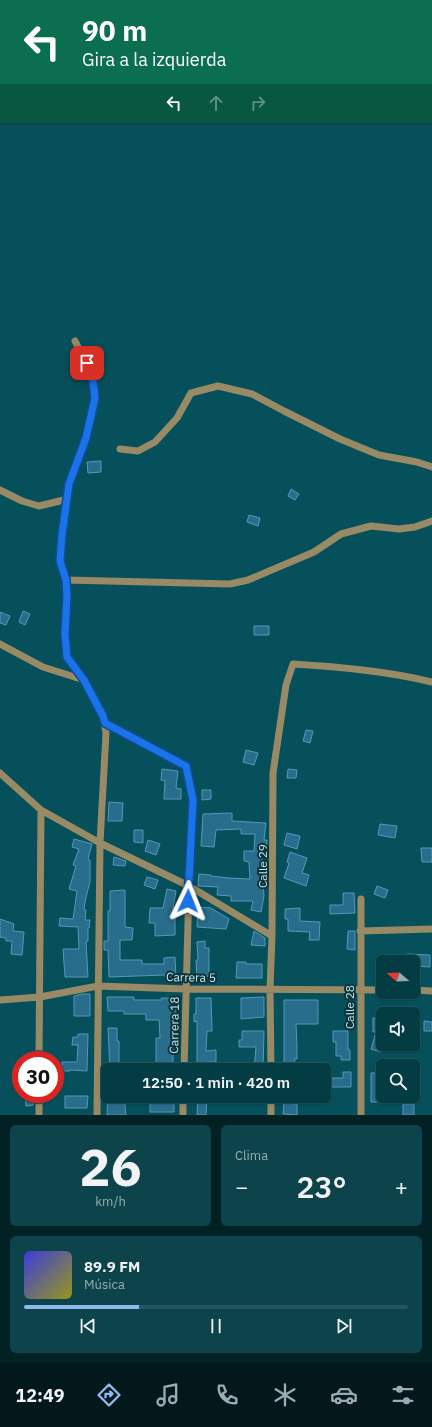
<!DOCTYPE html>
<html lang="es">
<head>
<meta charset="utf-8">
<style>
	:root { --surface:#043c44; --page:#0d434b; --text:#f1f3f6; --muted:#97adb2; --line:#25565d; --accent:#90b9f0 }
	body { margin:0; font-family:"IBM Plex Sans",sans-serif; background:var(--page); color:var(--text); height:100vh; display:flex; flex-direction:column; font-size:15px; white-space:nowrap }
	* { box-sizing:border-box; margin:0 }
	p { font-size:13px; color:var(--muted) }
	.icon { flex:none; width:22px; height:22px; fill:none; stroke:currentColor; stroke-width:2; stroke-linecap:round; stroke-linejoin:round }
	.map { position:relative; height:1115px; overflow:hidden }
	.panel { display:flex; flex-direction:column; gap:10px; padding:10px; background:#022125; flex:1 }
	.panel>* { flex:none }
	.guide { position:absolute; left:0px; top:0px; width:432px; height:122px; box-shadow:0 1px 3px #0004,0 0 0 1px var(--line); background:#0b6e4f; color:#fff; overflow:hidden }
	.needle { width:26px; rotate:289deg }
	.controls { position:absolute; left:376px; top:955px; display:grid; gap:8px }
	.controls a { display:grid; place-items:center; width:44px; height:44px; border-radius:6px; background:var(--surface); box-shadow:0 1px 3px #0004,0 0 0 1px var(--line); font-size:20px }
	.speed { position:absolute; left:12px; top:1051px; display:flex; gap:8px; font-size:20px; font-weight:700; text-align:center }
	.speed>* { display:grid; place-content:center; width:52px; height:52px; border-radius:50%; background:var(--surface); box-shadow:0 1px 3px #0004,0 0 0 1px var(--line); line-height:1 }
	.speed .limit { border:6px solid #d22; background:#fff; color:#111 }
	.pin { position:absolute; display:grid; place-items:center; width:34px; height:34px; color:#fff; margin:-17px; border-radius:8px; box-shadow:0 2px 6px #0006 }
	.me { position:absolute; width:44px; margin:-22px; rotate:2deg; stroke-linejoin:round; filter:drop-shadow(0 0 3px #0008) }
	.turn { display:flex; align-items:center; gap:14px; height:84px; padding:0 16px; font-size:18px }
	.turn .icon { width:52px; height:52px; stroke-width:2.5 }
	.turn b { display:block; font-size:28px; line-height:34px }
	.lanes { display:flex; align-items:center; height:38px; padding:0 16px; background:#0003; justify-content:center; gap:20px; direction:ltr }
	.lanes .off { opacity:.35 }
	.big { font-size:30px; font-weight:600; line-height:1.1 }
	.panel .tile { flex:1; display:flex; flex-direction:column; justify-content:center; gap:6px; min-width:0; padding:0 14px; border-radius:6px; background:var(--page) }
	.panel .dial { align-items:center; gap:0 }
	.dial b { font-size:52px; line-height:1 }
	.song { display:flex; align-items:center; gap:12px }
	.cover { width:48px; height:48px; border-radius:6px; background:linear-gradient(135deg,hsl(240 70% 55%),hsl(60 70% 35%)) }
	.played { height:4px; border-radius:2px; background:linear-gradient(90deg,var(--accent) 30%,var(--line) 30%) }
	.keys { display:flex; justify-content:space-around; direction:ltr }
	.heat { display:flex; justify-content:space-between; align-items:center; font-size:22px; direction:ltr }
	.panel .tiles { flex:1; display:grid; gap:10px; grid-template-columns:1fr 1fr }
	.tile:last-child { grid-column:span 2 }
	.trip { position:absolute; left:101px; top:1063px; width:230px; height:40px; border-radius:6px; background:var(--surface); box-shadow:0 1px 3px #0004,0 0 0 1px var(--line); font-weight:600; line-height:40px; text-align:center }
	.dock { display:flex; height:64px; justify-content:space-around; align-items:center; background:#02181b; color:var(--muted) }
	.dock .icon { width:28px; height:28px }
	.dock .selected { color:var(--accent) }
	.dock b { font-size:18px; color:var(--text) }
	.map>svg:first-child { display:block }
</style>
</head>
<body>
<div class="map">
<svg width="432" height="1115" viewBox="0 0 432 1115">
	<rect width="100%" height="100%" fill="#05505b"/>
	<!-- building -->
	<path fill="#296d8c" stroke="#5598b8" d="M101 461V472L88 473 87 462Z
		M291 489 299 494 295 500 288 496Z
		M249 515 260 518 258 526 247 522Z
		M23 611 30 614 25 625 19 622Z
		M0 612 10 616 6 625 0 623Z
		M254 626H269V635H254Z
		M306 730 313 731 310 743 303 741Z
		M246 750 258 753 254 765 243 762Z
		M162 769 178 771 176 788 181 789V799H164L165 781 161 780Z
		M288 769 297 770 296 778H287Z
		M202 790H211V799L202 800Z
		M109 802 123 803 122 821H108Z
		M232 813V821L266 823 264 840H267L266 851 262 850 261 870H262L264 896 261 912 251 910 253 901H231V896L217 895 218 887 198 886 199 874 211 875V876L229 878 250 879 249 862 244 861V851H254L255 834H241V829L216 830 214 847 201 846 203 814Z
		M380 824 397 826 395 838 378 835Z
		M134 830H143V843L134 842Z
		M287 833 300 836 297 849 284 845Z
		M74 839 92 844 88 859 90 860V882L86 897 84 909 86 910 85 920H90L89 928H88V941H86L88 977H65L63 949H79L78 927 59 926 60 918 73 919 77 891 69 889 76 866 73 865 79 849 72 847Z
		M148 840 160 844 156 855 145 851Z
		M421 848H432V862H422Z
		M290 852 307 858 302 873 309 875 306 886 284 878 289 863 287 862Z
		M114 857 126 861 125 866 113 865Z
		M147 877 158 880 155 889 144 885Z
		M377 886 388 890 385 898 374 894Z
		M167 889 176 891 173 908H176V918H175V935L155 936V923H149L150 908H163Z
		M125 890V927L133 928 132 940H120V960H142V964H164V958L175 957 176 977H165V975L109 977 108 950H104V941H108V911H110V891Z
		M343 893H354L355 913 330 914V905H343Z
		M198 907 211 908 229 919 226 929 197 927Z
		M300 908V921L320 922 319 940H309L310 932 288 931V919H285V909Z
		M0 919 14 924 13 931 24 932 22 955 11 954 12 941H6V938L0 937Z
		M254 931 265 938V946L251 945Z
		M348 931H355V950L347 949Z
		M205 941V948H209V976L197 977 196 960H198L197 942Z
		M407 954 430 955V967L413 966V962H407Z
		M237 962H246V964H262V978H236Z
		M82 994H90V1016H74V996Z
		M107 997H134V1000H162L161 998H177V1009H176V1044H173V1070H156V1038H160L159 1020H146V1014H124V1011H108Z
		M264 997V1017L241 1019V998Z
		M196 998H211L212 1031H207L206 1051 216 1050V1062H207V1070H197V1021L194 1022V1014H196Z
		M284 1000H318V1024H296L297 1046V1059L295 1058 294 1070H284Z
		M381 1016H383V1046L381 1052 371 1049 376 1032H373V1018H380Z
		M424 1021 432 1022V1031H424Z
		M108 1028H117V1041H119V1070H110Z
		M242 1031H264L263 1070H254L256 1047H239V1040H242Z
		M333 1031H348V1050H350V1060H341V1056H336V1042H333Z
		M78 1034H88L87 1071 70 1070V1071H62V1062H77L78 1045H72L73 1037H78Z
		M343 1072H351V1087H329V1078H343Z
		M371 1073H383V1102H371Z
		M25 1094H33V1105L26 1106Z
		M65 1096H88L87 1108H65Z
		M108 1096H124L126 1115H107Z
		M198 1096H207L206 1115H197Z
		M150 1100H174V1112H150Z
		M284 1103 297 1104V1115L283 1114Z
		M403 1104H414V1115H403Z"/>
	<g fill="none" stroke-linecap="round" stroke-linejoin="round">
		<!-- minor -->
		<path stroke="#978a65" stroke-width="7" d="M75 341 92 374 95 398 87 438 69 484 62 535 60 561 66 580 67 597 65 634 67 657 84 680 103 716 106 733 100 843 97 1115
			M120 449 138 451 155 442 177 418 191 393 218 386 252 394 284 411 340 439 379 455 417 462 432 467
			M0 490 22 501 39 506 68 499
			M66 580 230 584 248 580 314 552 341 534 371 526 399 529 415 527 432 521
			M0 644 43 667 84 680
			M105 723 187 766 193 799 189 886 184 1070
			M0 773 41 810 100 843 189 886 272 936
			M361 899V1115
			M360 931 432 929
			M413 990 432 991
			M0 1000 40 997 98 986 185 989 383 990
			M39 1060 41 810
			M271 1070 270 989 272 936 273 773 286 685 293 664C340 667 386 671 432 682
			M271 1096V1115
			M39 1115V1094
			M183 1115V1096"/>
	</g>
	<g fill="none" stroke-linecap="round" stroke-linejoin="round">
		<!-- route casing -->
		<g stroke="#114b97" stroke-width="10">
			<path id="route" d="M87 363 92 374 95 398 86 438 69 484 62 535 60 561 66 580 67 596 65 634 67 657 84 680 103 716 105 723 186 766 193 800 188 901"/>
		</g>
		<!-- route -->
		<use href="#route" stroke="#1a73e8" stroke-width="7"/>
	</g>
	<g text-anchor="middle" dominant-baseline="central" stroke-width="4" stroke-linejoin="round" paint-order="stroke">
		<!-- street labels -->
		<g font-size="12" fill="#c3eaf2" stroke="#0e3239">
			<text transform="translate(262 866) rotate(-90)">Calle 29</text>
			<text transform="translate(191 977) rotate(1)">Carrera 5</text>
			<text transform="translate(349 1007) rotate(-90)">Calle 28</text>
			<text transform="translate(174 1025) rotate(-89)">Carrera 18</text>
		</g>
	</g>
</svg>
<div class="controls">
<a><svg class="needle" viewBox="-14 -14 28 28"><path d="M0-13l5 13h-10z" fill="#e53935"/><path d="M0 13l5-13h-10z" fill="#97adb2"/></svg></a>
<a><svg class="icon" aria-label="sound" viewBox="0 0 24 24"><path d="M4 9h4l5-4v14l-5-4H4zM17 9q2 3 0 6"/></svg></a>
<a><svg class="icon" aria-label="search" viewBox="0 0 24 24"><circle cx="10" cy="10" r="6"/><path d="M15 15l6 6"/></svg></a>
</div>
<div class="speed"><div class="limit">30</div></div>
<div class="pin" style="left:87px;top:363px;background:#d93025"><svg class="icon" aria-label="arrive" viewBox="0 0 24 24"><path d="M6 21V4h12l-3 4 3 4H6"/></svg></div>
<svg class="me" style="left:188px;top:901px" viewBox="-20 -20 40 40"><path d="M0-17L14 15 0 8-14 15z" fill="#1a73e8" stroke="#fff" stroke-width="4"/></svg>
<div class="trip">12:50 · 1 min · 420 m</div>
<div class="guide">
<div class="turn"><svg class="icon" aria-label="left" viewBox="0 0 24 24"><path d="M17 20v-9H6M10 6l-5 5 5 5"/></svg><div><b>90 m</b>Gira a la izquierda</div></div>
<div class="lanes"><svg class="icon" aria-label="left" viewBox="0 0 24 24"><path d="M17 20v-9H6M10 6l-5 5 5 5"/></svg><svg class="icon off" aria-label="ahead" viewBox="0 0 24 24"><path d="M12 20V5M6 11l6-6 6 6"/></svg><svg class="icon off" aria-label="right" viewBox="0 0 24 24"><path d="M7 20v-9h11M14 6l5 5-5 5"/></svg></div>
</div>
</div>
<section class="panel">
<div class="tiles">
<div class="tile dial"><b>26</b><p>km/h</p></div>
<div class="tile"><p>Clima</p>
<div class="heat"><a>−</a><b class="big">23°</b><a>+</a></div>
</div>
<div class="tile">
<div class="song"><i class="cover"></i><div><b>89.9 FM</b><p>Música</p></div></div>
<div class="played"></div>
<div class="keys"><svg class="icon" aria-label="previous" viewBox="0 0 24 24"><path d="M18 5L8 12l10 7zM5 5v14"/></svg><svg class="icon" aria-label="pause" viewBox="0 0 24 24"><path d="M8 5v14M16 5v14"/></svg><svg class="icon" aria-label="next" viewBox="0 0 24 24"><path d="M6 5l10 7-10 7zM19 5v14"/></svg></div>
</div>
</div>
</section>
<nav class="dock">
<b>12:49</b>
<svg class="icon selected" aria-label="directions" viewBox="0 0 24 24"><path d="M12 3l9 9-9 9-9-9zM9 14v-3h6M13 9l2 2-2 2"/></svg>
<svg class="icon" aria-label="music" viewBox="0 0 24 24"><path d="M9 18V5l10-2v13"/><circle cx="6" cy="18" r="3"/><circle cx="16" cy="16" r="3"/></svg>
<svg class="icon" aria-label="phone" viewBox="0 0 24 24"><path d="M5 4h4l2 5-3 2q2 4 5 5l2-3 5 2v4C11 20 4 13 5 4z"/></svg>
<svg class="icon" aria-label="climate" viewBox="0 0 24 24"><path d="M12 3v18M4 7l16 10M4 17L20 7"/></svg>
<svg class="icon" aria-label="car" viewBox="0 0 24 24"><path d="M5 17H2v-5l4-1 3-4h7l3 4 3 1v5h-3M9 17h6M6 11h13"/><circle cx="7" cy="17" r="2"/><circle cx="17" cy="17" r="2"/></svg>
<svg class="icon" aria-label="filters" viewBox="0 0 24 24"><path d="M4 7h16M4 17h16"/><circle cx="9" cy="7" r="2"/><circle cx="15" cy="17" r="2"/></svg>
</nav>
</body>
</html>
